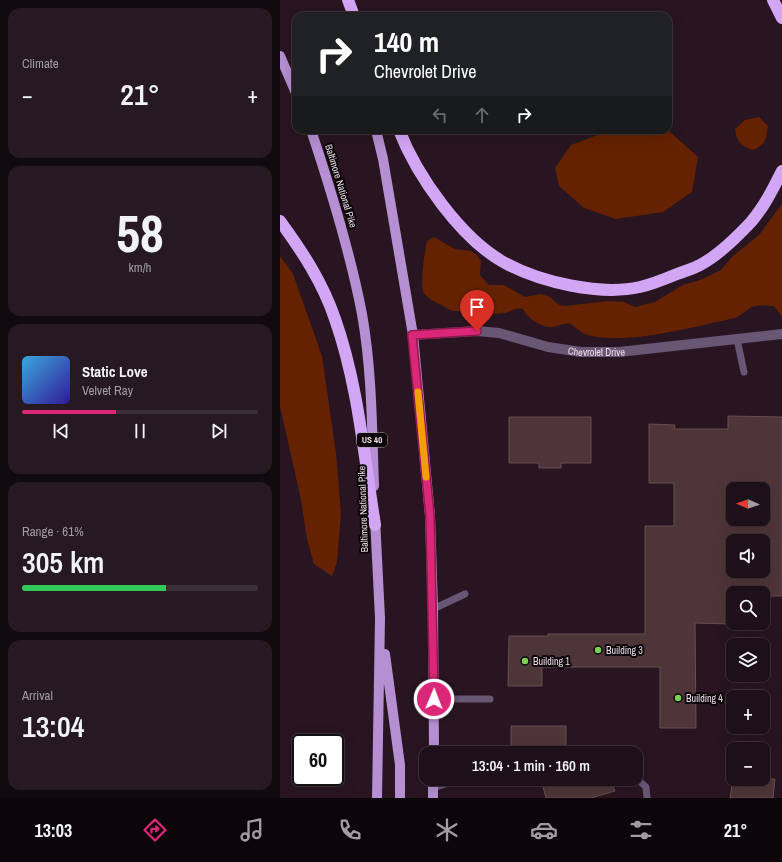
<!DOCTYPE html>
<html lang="en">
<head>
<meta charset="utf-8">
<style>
	:root { --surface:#1e1019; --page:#261922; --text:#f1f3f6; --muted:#a19da2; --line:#3c3038; --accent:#db2777 }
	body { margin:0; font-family:"Archivo Narrow",sans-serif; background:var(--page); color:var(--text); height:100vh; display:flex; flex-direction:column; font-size:15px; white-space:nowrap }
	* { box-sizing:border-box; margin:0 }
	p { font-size:13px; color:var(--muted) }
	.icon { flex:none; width:22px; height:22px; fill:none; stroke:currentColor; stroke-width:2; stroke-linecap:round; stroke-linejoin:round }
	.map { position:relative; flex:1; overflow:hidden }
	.panel { display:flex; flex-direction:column; gap:8px; padding:8px; background:#10090e; width:280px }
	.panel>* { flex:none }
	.banner { position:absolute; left:12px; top:12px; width:380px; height:122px; border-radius:12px; box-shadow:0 4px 16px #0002,0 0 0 1px var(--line); background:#202124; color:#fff; overflow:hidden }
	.needle { width:26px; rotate:272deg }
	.controls { position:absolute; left:446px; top:482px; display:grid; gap:8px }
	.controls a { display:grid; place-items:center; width:44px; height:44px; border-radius:8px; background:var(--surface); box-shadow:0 4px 16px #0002,0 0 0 1px var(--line); font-size:20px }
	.speed { position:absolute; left:12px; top:734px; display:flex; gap:8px; font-size:20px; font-weight:700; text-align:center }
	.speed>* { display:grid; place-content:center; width:52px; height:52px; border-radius:50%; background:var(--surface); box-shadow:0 4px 16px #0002,0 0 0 1px var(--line); line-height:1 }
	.speed .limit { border:2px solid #111; border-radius:6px; background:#fff; color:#111 }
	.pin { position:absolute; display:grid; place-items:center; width:34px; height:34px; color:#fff; margin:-41px -17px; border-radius:50% 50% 50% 0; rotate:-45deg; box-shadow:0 0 4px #0007 }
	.pin .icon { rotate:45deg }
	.me { position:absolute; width:44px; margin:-22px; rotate:1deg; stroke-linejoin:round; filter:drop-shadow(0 0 3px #0008) }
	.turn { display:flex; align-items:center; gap:14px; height:84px; padding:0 16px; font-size:18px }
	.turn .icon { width:52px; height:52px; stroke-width:2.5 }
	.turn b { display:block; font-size:28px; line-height:34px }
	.lanes { display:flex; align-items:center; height:38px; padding:0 16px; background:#0003; justify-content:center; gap:20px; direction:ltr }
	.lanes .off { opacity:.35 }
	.big { font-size:30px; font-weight:600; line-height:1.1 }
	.panel .widget { flex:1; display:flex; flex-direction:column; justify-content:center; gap:6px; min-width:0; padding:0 14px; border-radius:12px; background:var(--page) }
	.panel .dial { align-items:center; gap:0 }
	.dial b { font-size:52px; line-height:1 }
	.song { display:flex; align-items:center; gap:12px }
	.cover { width:48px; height:48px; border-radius:6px; background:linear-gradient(135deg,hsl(200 70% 55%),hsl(250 70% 35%)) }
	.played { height:4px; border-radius:2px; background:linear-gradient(90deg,var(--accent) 40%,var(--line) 40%) }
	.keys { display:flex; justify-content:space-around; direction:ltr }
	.heat { display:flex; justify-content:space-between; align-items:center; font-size:22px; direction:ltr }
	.charge { height:6px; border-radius:3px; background:linear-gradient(90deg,#34c759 61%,var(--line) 0) }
	.trip { position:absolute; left:139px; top:746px; width:224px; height:40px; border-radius:12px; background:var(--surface); box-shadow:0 4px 16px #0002,0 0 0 1px var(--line); font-weight:600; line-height:40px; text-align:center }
	.tabs { display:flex; height:64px; justify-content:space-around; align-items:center; background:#0c060a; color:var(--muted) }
	.tabs .icon { width:28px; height:28px }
	.tabs .on { color:var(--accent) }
	.tabs b { font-size:18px; color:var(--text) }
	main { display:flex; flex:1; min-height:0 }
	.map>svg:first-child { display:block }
</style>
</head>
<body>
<main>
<section class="panel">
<div class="widget"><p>Climate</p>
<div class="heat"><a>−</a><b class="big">21°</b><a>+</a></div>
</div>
<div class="widget dial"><b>58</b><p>km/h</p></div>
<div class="widget">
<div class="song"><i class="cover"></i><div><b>Static Love</b><p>Velvet Ray</p></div></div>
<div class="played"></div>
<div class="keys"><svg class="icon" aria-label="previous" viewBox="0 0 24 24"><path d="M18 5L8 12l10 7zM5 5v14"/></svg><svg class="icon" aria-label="pause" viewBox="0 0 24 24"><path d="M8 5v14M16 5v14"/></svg><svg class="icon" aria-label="next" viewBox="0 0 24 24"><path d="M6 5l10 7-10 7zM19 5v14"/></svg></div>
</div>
<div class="widget"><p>Range · 61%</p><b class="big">305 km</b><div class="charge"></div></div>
<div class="widget"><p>Arrival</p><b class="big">13:04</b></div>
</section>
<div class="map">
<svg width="502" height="798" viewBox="0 0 502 798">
	<rect width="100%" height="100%" fill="#281521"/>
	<!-- green -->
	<path fill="#642200" d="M479 117 488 126C486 140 486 144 473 150 462 147 456 141 455 129L465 120Z
		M339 130 389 131 418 157 412 192 383 212 336 219 304 208 279 186 275 168 291 145 326 132Z
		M502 204V317L494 306C487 306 477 304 470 308 465 311 461 316 455 318 417 326 345 346 308 335 300 333 295 326 290 324 284 322 278 327 272 327 262 328 247 318 243 309 236 307 232 311 225 313 213 315 200 313 188 308 180 313 172 312 165 307 158 303 149 300 144 293 139 286 145 250 147 241L154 237 175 249 191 251 197 255 201 261 200 275 209 285H224L245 297 261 294 270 297 279 305 285 306 328 301 344 302 355 307 375 302 403 285 420 280 441 270 453 256 479 235Z
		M0 256 13 274 42 356 56 453 61 514 57 562 52 576 34 564 27 539 21 500 0 406Z"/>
	<!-- building -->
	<path fill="#4e3538" stroke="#694f51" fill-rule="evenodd" d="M448 416 502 417V596H483V593H453L451 624 415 623 416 728H380V667H262V686H228L229 636H268V634H365V526H394V483H369V424L395 425 394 429H448ZM453 489H483V519H453ZM453 541H483V571H453Z
		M229 417H311V463H281V468H259V463H229Z
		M231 726H286V753H231Z
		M274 779H327V784L333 786 335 791 311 798H266L262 783Z
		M453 779H495L493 798H450Z"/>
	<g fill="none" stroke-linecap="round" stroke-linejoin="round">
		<!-- service -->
		<path stroke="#685675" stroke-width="7" d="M457 339 464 372
			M153 609 185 594
			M154 699H210
			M356 778 366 787 367 798
			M331 781 339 779
			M153 788 181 779"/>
		<!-- minor -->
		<path stroke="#685675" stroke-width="10" id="s1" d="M133 335 197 331 219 333 268 347 301 352H339L502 334"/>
		<!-- primary -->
		<path stroke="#b58fd1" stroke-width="10" d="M0 56 16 93
			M31 130C51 190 70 251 82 314 92 370 92 429 94 486
			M96 130 103 159 133 335 150 516 153 609 154 753
			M95 518 100 618 97 798
			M105 654 120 765V798
			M153 798V779"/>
		<!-- motorway -->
		<path stroke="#d3a5f5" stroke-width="12" d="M68 0 74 16
			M493 0 502 18
			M119 130C137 176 181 239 225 263 260 282 320 296 360 287 373 284 385 279 397 274 405 271 413 269 420 265 439 255 456 238 471 222 484 207 493 189 502 171
			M0 221C22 251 43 283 55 319 78 384 84 456 95 525"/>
	</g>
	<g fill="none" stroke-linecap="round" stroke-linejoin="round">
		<!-- route casing -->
		<g stroke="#8e194d" stroke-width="10">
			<path id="route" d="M154 699 150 516 132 335 197 331"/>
		</g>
		<!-- route -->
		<use href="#route" stroke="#db2777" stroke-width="7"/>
		<!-- slow -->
		<path stroke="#f59e0b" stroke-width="7" d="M138 392 146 477"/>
	</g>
	<!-- markers -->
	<g fill="#7cd155" stroke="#0b0509" stroke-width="1.5">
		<circle cx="318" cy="650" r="4"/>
		<circle cx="245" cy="661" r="4"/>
		<circle cx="398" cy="698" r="4"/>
	</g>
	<g text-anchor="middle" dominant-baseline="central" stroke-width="4" stroke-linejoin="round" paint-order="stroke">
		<!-- shield labels -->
		<rect fill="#0b0509" stroke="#a89da4" stroke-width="1" x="77" y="433" width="30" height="14" rx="3"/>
		<g font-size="9" font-weight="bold" fill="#ecdee6">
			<text x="92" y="440">US 40</text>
		</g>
		<!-- street labels -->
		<g font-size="10" fill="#ecdee6" stroke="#0b0509">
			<text transform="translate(61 186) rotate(73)">Baltimore National Pike</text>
			<text stroke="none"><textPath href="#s1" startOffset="186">Chevrolet Drive</textPath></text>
			<text transform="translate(83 509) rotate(-92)">Baltimore National Pike</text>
		</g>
		<!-- poi labels -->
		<g font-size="10" fill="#ecdee6" stroke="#0b0509" text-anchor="start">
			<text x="326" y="650">Building 3</text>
			<text x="253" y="661">Building 1</text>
			<text x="406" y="698">Building 4</text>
		</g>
	</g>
</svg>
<div class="controls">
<a><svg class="needle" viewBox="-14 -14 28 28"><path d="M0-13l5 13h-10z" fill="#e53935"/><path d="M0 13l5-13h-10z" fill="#a19da2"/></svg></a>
<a><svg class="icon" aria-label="sound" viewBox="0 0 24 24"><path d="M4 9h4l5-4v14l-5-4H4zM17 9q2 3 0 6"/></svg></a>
<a><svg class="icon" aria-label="search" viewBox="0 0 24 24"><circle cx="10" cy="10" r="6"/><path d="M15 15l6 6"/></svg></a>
<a><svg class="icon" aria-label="layers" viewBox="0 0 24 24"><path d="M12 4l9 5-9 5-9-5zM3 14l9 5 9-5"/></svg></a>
<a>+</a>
<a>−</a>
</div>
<div class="speed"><div class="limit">60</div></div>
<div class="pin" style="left:197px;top:331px;background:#d93025"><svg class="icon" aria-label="arrive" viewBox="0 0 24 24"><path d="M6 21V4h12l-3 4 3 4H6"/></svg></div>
<svg class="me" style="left:154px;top:699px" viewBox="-20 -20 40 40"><circle r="17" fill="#db2777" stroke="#fff" stroke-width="3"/><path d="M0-11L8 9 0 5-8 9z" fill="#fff"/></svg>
<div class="trip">13:04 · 1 min · 160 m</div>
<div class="banner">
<div class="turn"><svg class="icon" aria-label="right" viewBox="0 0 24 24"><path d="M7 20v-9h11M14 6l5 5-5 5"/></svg><div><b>140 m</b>Chevrolet Drive</div></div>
<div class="lanes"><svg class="icon off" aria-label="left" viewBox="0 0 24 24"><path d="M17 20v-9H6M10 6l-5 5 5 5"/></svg><svg class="icon off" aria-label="ahead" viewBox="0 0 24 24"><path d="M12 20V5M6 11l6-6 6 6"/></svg><svg class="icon" aria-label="right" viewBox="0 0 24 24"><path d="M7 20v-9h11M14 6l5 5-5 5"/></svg></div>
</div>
</div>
</main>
<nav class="tabs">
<b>13:03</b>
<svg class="icon on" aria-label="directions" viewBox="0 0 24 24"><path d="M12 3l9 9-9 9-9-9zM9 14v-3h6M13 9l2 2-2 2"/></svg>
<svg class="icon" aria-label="music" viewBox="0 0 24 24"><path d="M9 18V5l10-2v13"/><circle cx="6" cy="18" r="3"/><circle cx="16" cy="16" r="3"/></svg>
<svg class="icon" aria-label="phone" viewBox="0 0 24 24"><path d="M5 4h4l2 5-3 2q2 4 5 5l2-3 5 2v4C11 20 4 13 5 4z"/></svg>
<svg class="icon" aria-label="climate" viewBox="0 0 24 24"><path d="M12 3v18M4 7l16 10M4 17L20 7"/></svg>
<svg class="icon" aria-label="car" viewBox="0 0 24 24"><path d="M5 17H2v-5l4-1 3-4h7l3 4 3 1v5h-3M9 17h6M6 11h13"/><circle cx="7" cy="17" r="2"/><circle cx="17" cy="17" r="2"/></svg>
<svg class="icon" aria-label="filters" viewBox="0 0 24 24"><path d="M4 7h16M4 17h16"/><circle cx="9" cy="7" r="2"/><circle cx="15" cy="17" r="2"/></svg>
<b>21°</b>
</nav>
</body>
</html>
